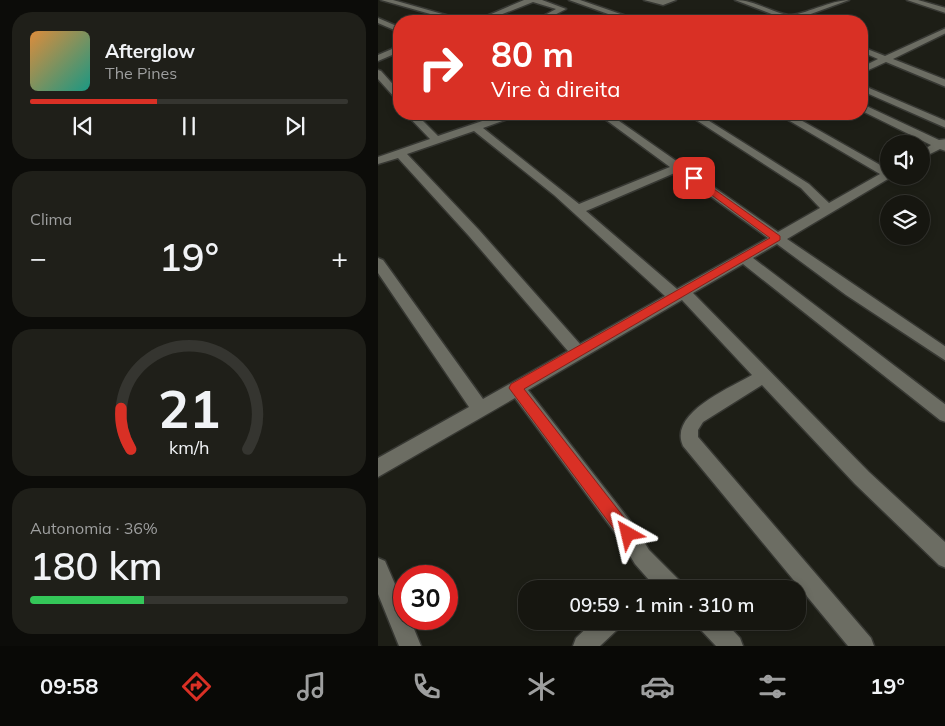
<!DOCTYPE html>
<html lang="pt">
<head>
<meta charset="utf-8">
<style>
	:root { --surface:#161610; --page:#1f1f19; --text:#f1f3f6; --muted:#9e9f9f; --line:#353530; --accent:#d93025 }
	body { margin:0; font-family:Mulish,sans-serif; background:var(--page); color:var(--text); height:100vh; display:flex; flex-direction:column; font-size:19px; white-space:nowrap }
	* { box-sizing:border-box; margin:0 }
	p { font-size:16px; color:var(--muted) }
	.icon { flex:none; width:28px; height:28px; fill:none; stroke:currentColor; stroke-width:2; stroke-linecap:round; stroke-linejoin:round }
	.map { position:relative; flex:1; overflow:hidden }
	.sheet { display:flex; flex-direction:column; gap:12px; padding:12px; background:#0c0c09; width:378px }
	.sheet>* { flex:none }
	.banner { position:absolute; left:15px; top:15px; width:475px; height:105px; border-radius:20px; box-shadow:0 2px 8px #0003,0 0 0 1px var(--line); background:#d93025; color:#fff; overflow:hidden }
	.tools { position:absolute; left:502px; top:135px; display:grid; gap:10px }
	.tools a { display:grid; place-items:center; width:50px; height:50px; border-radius:50%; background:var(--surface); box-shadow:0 2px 8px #0003,0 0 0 1px var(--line); font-size:25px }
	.speed { position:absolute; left:15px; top:565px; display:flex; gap:10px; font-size:25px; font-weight:700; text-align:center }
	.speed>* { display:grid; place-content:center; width:65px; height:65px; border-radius:50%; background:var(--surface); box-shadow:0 2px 8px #0003,0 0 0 1px var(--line); line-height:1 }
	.speed .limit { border:8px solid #d22; background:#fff; color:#111 }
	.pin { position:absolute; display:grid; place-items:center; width:42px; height:42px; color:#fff; margin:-21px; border-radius:10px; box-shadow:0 2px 8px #0006 }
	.me { position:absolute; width:55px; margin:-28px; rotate:323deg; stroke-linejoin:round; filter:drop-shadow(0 0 4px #0008) }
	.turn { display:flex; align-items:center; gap:18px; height:105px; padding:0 15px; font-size:22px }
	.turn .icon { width:65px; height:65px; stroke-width:2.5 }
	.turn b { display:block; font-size:35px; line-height:42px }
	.big { font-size:38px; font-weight:600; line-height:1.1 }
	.sheet .widget { flex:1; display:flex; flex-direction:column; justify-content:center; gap:8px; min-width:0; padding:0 18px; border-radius:20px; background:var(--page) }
	.sheet .dial { align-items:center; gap:0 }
	.dial svg { height:130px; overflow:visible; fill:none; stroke:var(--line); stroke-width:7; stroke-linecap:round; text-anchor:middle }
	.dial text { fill:var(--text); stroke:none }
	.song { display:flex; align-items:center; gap:15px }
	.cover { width:60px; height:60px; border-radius:8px; background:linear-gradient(135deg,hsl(30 70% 55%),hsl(170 70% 35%)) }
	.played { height:5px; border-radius:2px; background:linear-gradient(90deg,var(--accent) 40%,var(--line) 40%) }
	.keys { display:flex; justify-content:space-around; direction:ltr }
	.heat { display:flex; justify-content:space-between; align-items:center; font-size:28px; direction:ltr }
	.charge { height:8px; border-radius:4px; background:linear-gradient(90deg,#34c759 36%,var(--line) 0) }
	.trip { position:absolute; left:140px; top:580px; width:288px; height:50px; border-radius:20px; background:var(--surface); box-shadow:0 2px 8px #0003,0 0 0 1px var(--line); font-weight:600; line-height:50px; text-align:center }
	.menu { display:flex; height:80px; justify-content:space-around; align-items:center; background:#090906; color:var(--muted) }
	.menu .icon { width:35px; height:35px }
	.menu .on { color:var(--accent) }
	.menu b { font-size:22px; color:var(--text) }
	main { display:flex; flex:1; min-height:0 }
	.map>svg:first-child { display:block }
</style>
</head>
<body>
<main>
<section class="sheet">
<div class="widget">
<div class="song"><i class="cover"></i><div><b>Afterglow</b><p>The Pines</p></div></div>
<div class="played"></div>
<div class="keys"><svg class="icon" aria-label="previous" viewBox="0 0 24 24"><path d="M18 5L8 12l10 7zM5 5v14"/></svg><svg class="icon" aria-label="pause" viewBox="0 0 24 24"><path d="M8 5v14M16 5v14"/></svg><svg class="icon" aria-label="next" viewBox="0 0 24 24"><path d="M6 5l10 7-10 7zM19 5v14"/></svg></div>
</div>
<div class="widget"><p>Clima</p>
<div class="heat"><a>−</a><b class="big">19°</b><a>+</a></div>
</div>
<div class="widget dial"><svg viewBox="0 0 100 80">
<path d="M14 69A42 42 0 1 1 86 69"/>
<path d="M14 69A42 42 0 0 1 8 44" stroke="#d93025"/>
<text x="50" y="56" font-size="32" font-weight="700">21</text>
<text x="50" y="72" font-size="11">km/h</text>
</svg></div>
<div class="widget"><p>Autonomia · 36%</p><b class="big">180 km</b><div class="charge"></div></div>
</section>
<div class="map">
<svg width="568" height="646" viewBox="0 0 568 646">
	<rect width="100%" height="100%" fill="#1d1e16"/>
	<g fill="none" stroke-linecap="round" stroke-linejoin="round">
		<!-- minor casing -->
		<g stroke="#373833" stroke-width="3">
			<path id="minor" d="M3 0H15L89 21H77Z
				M146 0H164L188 9 165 21H156L178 9 155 2 107 21H97Z
				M191 0H202L254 18 247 20Z
				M266 0H298L285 5Z
				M357 0C377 0 392 12 410 15 421 17 453 0 471 0L419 19V21H400L404 18Z
				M529 0H540L568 8V13Z
				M0 18 21 27V32L0 23Z
				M568 28V33L515 59 568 80V87L508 62 484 73V67L500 59 484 52V47L507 56Z
				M21 46V52L0 61V55Z
				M0 70 3 71 21 91V100L18 99 0 79Z
				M484 85 568 121V128L484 91Z
				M484 104 561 140 568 139V151L562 149 544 158V151L553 145 484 111Z
				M28 114H38L60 136 125 114H139L138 116 105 128 201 204 292 167 220 114H231L400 232 442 208 423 188 309 114H320L431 184 451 203 502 174 400 114H412L511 170V176H515L409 239 568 347V361L468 295 399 244 375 258 568 405V422L562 420 365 264 315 293 491 472 568 543V568L561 565 477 484 384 385 325 422 320 430V437L493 638 496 646H470L305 446C290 413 352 388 374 375L304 300 150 390 257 527 271 550 302 581 305 589H279L257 564 243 541 137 398 0 477V458L91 407 0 273V258L5 260 105 399 190 351 91 236 20 158 0 164V157L52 139ZM96 131 176 195 287 296 202 344 101 230 29 154ZM299 172 390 238 299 289 208 211Z
				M0 558 7 561 26 605V619H32L43 646H21L0 594Z
				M216 621H243L240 629 222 646H195L198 638Z
				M319 621H346L362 638 365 646H338L322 629Z"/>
		</g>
		<!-- minor -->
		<use href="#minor" fill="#6c6d63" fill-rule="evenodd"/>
	</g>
	<!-- route -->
	<path fill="#d93025" stroke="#8d1f18" d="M316 175 402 236V240L146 389 255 529 257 534 255 540 250 542 244 540 131 388 133 384 392 238 312 179 311 178Z"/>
</svg>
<div class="tools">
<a><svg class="icon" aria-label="sound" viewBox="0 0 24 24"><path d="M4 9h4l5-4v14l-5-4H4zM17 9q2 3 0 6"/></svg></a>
<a><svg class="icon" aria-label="layers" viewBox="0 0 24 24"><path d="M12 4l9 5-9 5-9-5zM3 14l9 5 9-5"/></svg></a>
</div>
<div class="speed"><div class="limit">30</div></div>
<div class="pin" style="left:316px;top:178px;background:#d93025"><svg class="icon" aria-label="arrive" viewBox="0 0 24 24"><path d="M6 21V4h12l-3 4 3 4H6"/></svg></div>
<svg class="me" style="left:250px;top:534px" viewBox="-20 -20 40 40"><path d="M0-17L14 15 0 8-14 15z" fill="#d93025" stroke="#fff" stroke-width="4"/></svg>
<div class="trip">09:59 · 1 min · 310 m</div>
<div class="banner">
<div class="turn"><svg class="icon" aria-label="right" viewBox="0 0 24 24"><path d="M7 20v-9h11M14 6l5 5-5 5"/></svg><div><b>80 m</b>Vire à direita</div></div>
</div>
</div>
</main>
<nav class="menu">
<b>09:58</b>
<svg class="icon on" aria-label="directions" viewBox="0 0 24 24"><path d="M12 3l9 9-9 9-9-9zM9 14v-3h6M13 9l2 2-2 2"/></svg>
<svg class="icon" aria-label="music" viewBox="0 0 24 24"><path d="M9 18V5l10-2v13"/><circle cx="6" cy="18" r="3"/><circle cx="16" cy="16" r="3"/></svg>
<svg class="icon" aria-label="phone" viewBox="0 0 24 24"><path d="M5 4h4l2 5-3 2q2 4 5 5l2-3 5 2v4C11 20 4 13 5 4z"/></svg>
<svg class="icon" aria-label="climate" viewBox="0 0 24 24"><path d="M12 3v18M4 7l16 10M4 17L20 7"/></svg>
<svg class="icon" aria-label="car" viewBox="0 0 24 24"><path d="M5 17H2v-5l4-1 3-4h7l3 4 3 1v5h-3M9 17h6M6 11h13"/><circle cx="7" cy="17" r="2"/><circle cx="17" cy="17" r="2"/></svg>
<svg class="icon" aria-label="filters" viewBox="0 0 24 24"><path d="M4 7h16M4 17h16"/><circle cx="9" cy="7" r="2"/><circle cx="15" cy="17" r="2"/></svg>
<b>19°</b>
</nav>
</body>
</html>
